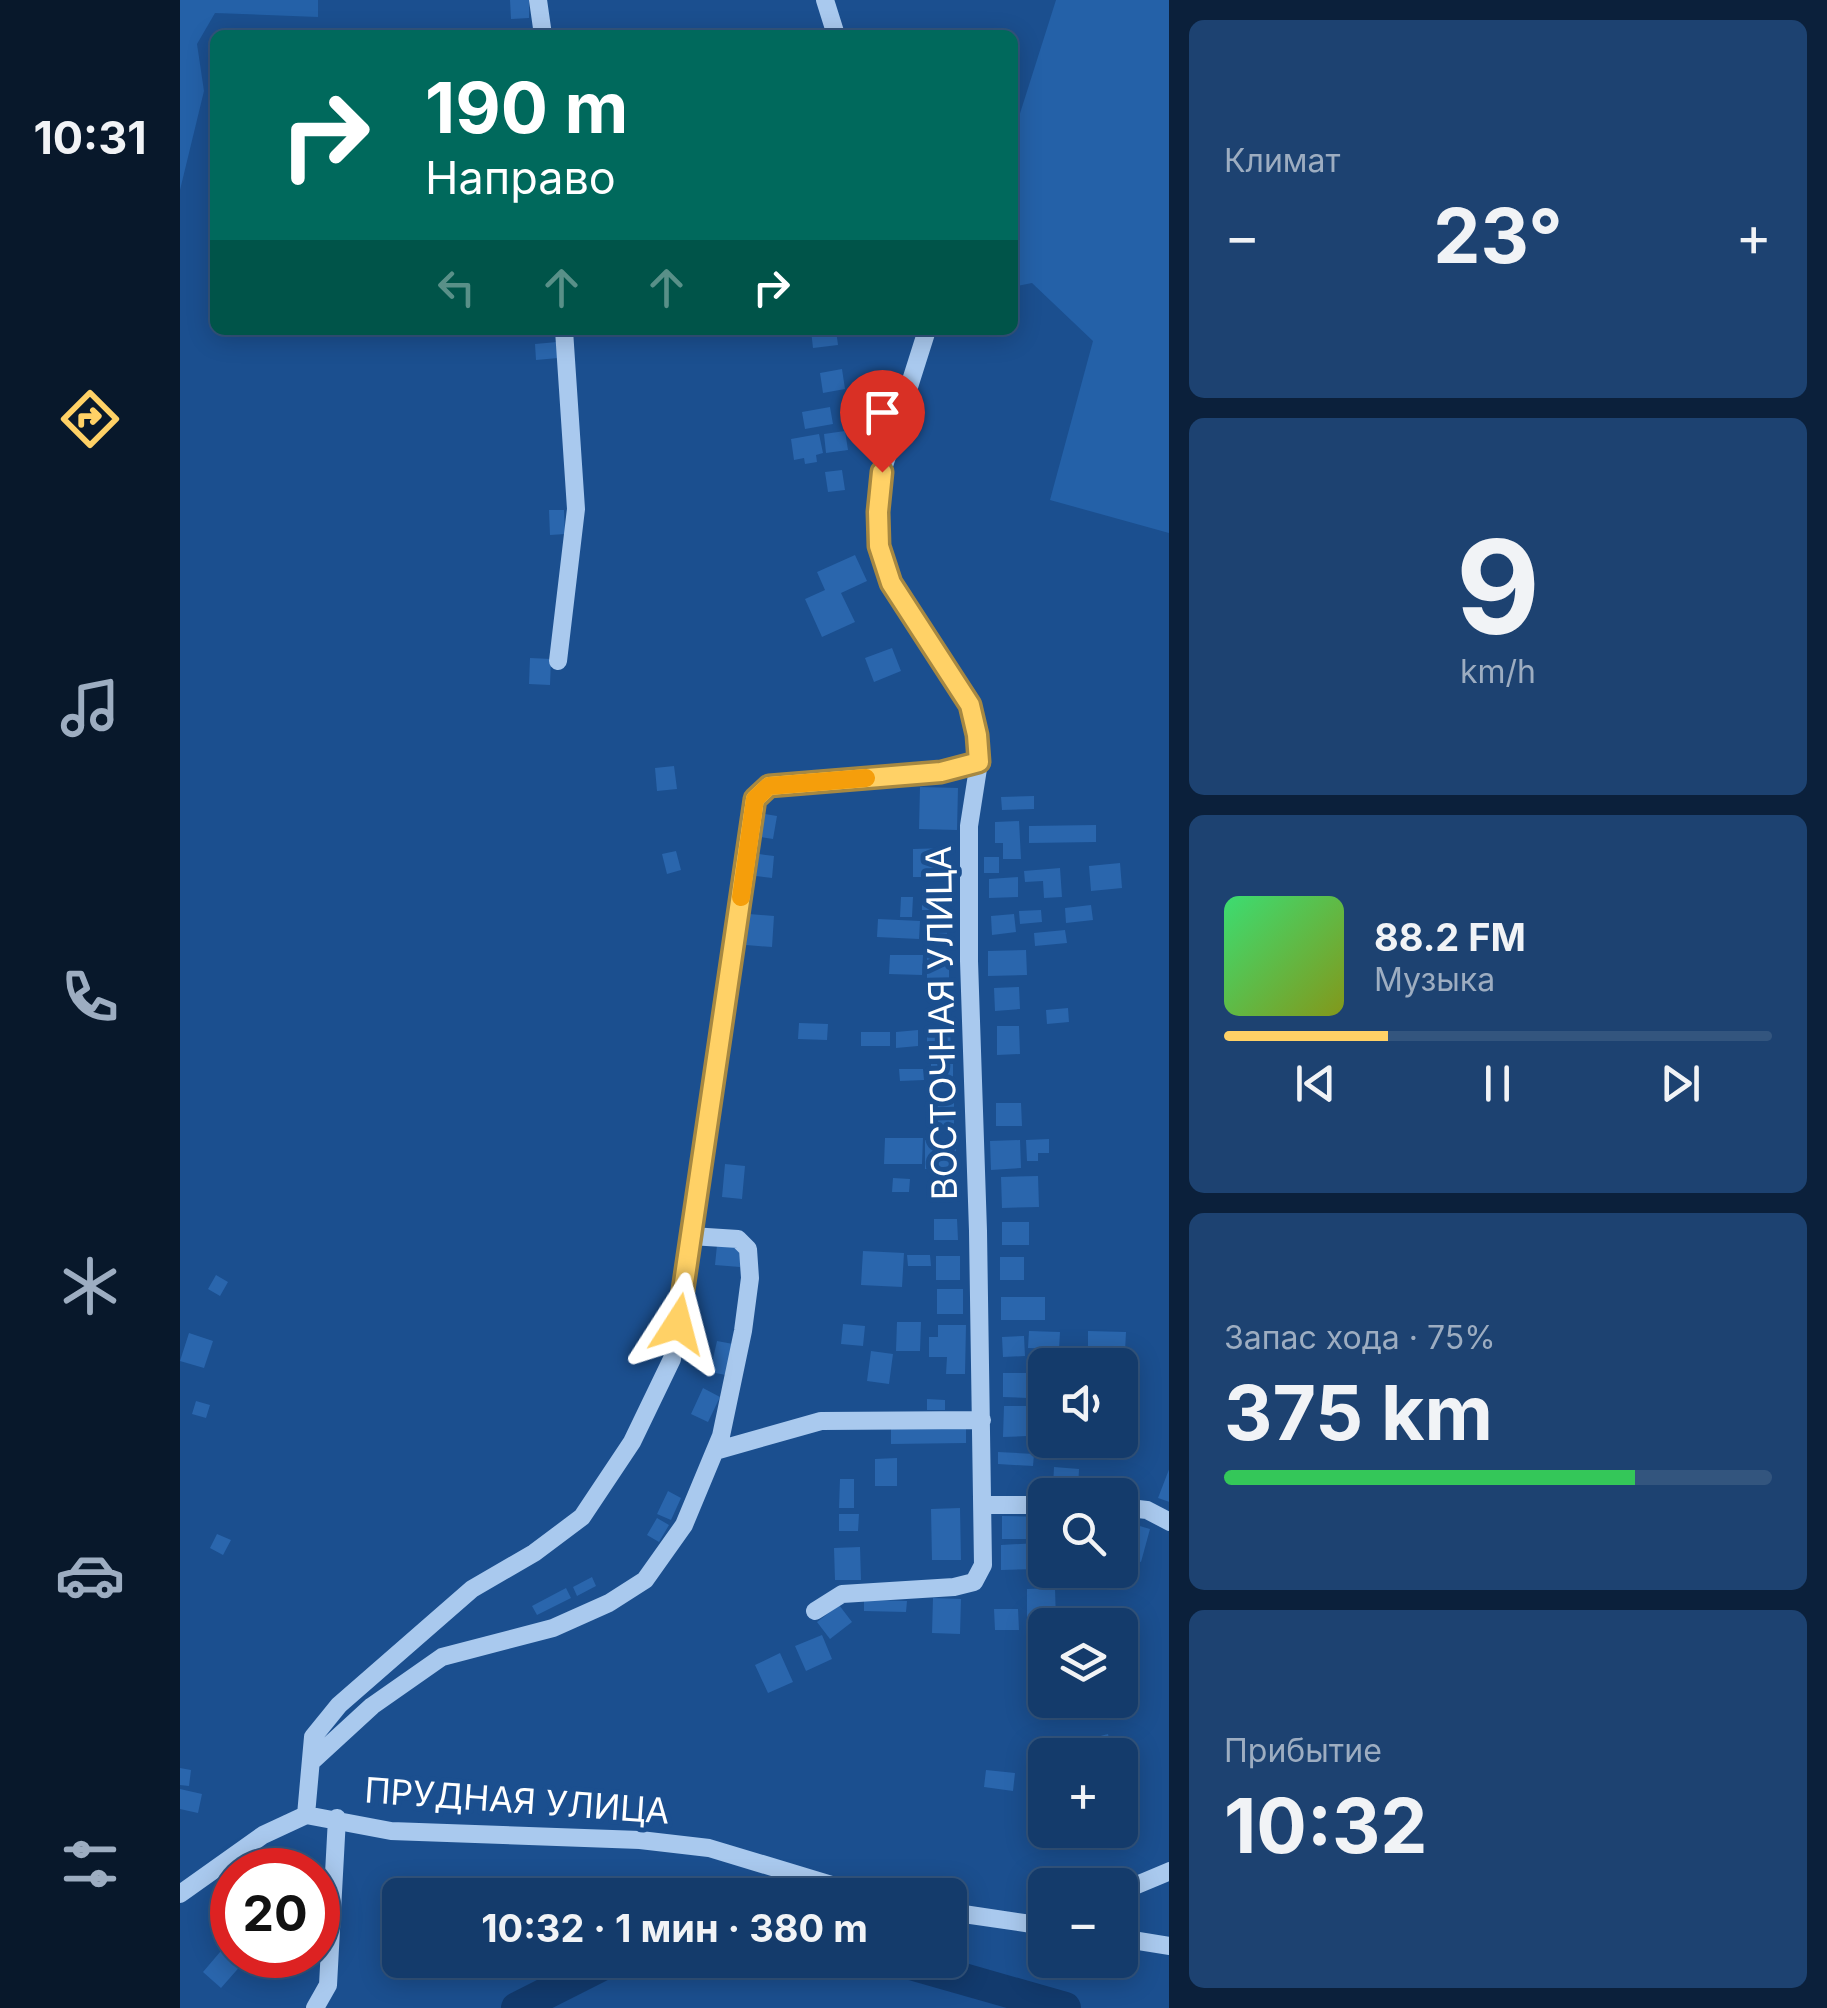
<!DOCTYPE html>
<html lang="ru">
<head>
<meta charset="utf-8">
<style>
	:root { --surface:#143b6b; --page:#1d4271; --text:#f1f3f6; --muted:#9dadc1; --line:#33557e; --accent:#ffd166 }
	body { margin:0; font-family:Inter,sans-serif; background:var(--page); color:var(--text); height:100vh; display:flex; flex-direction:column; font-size:38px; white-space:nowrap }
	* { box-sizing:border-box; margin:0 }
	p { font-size:32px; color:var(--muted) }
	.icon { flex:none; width:55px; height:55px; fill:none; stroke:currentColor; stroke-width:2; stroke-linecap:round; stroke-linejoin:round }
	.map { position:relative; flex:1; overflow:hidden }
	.side { display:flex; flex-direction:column; gap:20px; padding:20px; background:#0b203b; width:658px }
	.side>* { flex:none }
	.guide { position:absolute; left:30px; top:30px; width:808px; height:305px; border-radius:15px; box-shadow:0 5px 25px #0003,0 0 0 2px var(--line); background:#00695c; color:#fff; overflow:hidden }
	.buttons { position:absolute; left:848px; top:1348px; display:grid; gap:20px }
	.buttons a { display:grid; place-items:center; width:110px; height:110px; border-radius:15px; background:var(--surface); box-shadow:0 5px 25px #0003,0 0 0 2px var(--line); font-size:50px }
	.speed { position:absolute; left:30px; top:1848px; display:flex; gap:20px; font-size:50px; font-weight:700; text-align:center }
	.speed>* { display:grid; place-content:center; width:130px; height:130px; border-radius:50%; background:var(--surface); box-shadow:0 5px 25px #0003,0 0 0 2px var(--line); line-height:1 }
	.speed .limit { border:15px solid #d22; background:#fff; color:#111 }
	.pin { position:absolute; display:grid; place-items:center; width:85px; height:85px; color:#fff; margin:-102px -42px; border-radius:50% 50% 50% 0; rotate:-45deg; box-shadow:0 0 10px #0007 }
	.pin .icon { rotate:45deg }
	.me { position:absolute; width:110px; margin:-55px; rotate:9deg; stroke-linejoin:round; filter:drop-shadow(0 0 8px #0008) }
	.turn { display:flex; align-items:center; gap:35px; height:210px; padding:0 50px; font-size:45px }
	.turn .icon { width:130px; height:130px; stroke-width:2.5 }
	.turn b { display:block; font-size:70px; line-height:85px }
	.lanes { display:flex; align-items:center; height:95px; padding:0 50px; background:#0003; justify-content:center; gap:50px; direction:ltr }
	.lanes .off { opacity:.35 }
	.big { font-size:75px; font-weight:700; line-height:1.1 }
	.side .card { flex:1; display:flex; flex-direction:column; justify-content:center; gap:15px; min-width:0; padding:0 35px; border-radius:15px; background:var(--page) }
	.side .dial { align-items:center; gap:0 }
	.dial b { font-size:130px; line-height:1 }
	.song { display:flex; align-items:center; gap:30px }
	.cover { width:120px; height:120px; border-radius:15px; background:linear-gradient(135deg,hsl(140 70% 55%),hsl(70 70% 35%)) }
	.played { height:10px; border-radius:5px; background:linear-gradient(90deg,var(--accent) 30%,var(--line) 30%) }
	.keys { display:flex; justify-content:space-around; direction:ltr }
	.heat { display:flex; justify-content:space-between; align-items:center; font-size:55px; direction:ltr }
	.charge { height:15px; border-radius:8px; background:linear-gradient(90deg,#34c759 75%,var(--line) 0) }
	.trip { position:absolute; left:202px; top:1878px; width:585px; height:100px; border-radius:15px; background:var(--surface); box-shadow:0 5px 25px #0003,0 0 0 2px var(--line); font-weight:700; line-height:100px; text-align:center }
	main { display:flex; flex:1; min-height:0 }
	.tabs { display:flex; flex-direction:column; width:180px; justify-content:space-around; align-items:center; background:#08182b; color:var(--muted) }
	.tabs .icon { width:70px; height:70px }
	.tabs .current { color:var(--accent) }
	.tabs b { font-size:45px; color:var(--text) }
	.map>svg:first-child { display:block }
</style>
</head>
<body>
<main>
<nav class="tabs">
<b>10:31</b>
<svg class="icon current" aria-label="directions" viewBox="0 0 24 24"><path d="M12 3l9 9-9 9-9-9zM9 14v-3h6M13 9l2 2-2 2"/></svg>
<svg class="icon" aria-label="music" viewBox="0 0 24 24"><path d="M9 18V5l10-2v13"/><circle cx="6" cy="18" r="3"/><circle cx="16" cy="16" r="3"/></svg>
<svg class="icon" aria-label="phone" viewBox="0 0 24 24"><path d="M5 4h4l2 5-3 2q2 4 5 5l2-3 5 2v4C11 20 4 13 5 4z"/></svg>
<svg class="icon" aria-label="climate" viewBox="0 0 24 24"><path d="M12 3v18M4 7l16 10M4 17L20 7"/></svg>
<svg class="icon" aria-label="car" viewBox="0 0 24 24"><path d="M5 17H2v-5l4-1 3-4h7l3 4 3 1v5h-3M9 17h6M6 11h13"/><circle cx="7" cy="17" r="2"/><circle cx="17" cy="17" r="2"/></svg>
<svg class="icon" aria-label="filters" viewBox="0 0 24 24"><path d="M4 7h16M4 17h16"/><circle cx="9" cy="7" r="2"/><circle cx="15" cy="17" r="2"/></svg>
</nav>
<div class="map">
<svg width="990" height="2008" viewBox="0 0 990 2008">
	<rect width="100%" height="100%" fill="#1b4f8f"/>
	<!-- green -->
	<path fill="#2461a8" d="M0 0H138V17L35 13 17 44 24 91 0 190Z
		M876 0H989V533L870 500 913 341 852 283 833 287 832 126H836Z"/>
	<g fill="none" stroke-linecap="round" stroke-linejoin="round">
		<!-- river -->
		<path stroke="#123a6d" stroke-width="32" d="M717 1960 885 2008
			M337 2008 432 1960"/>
	</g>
	<!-- building -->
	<path fill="#2a66ad" d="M330 0H349V18L331 19Z
		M631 330H656L658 345 633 348Z
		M377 342 378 358 356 360 355 344Z
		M662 369 665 389 643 393 640 373Z
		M650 407 653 424 625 429 622 412Z
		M665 431 668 450 646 453 644 434Z
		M639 434 643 453 636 455 637 462 625 464 624 458 614 460 611 439Z
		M662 470 665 490 648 492 645 472Z
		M369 510H384L385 534 370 535Z
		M675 555 687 581 661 593 675 622 642 637 625 599 645 590 637 572Z
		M712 648 721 671 694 682 685 658Z
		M350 658 371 659 370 685 349 684Z
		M494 766 497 789 477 791 475 768Z
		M740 787 778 788 777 830 739 829Z
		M854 796V809L822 810 821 797Z
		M585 814 597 816 593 839 581 837Z
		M839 821 841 859H823V843H815V822Z
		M916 825V842L849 843V826Z
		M767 848V877H733V849Z
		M496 851 501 870 487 874 482 854Z
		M579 854 594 856 592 878 576 876Z
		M804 857H819V873H804Z
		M940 863 942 888 911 891 909 866Z
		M880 868 882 897 864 898 863 881 845 882 844 871Z
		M838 877V897L809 898V879Z
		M742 886 768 887 767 910H742Z
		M721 897H733L732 917H720Z
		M911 905 913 920 886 923 885 908Z
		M861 910 862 922 840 924 839 911Z
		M569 914 594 916 592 947 566 945Z
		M834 914 836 932 812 935 811 916Z
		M698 919 740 921 739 939 697 937Z
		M743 919H767V939H743Z
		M885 930 887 943 855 946 854 933Z
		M846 950 847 975 808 976V951Z
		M747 953H769V980H747Z
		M710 955H743L742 975 709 974Z
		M839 987 840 1009 815 1011 814 988Z
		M888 1008 889 1022 867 1024 866 1010Z
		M619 1023 648 1024 647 1040 618 1039Z
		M817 1026H839L840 1054 817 1055Z
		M770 1029 771 1050H747V1030Z
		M738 1030V1046L716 1048V1032Z
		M681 1032H710V1046H681Z
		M751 1064H773V1087H751Z
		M719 1069H743L744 1080 720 1081Z
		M750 1101H774V1131H749Z
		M816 1103H841L842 1126H816Z
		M705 1138H743L742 1164H704Z
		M869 1139V1153H858V1161H847L846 1140Z
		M745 1140H776V1169H745Z
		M840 1140 841 1168 811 1170 810 1141Z
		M545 1164 565 1166 562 1199 542 1197Z
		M753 1176 778 1177V1198L753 1199Z
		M858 1176 859 1207 822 1208 821 1177Z
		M713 1178 730 1179 729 1192H712Z
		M754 1219H777L778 1240H754Z
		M822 1222H849V1245H822Z
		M537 1245 562 1247 560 1267 535 1265Z
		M683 1251 724 1253 722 1287 681 1285Z
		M727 1255H750L751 1266H728Z
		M756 1256H780V1280H756Z
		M820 1257H844V1280H820Z
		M36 1275 48 1282 40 1296 28 1289Z
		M757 1289H783V1314H757Z
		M821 1297H865V1320H821Z
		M717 1322H741L740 1351H716Z
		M663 1324 685 1326 683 1346 661 1344Z
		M758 1325H786L785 1374H766L767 1357H749V1337H758Z
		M849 1331 880 1332 879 1349 848 1348Z
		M908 1331 946 1332 945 1352 908 1351Z
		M9 1333 33 1341 24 1368 0 1361Z
		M844 1336 845 1356 823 1357 822 1337Z
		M537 1341 553 1344 546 1375 530 1372Z
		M691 1351 713 1354 709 1384 687 1381Z
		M823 1373H848V1398L823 1397Z
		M523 1388 540 1397 528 1422 511 1414Z
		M747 1399 765 1400V1410H747Z
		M16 1401 30 1405 26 1418 12 1414Z
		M824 1406H847V1436L823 1437Z
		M711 1426H786V1443L711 1444Z
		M818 1452 854 1454 853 1466 818 1464Z
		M717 1458V1486H695V1459Z
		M874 1467 899 1469 898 1490 873 1488Z
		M990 1467V1502L978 1498Z
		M660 1479H674V1508H659Z
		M488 1491 501 1498 491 1520 477 1514Z
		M780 1508 781 1560H752L751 1509Z
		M659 1514H679L678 1531H659Z
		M822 1516 865 1517V1539H822Z
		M477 1518 489 1525 479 1542 467 1535Z
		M946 1522 970 1529 961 1562 940 1556Z
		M37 1534 51 1540 43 1555 30 1548Z
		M858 1543V1569L821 1570V1545Z
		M680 1547 681 1580H655L654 1548Z
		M412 1577 416 1586 397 1596 393 1587Z
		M386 1588 391 1598 357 1615 352 1606Z
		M875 1588 876 1621 847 1622V1589Z
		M753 1598 781 1599 780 1634 752 1633Z
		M684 1600 727 1601 726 1612 684 1611Z
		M659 1605 672 1622 650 1639 637 1622Z
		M814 1609H838L839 1630H815Z
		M642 1635 652 1659 626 1671 615 1646Z
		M600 1653 613 1682 588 1693 575 1665Z
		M928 1734 933 1755H912L909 1739Z
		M0 1768 11 1770 9 1786 0 1785Z
		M806 1770 835 1773 833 1791 804 1787Z
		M0 1789 22 1794 18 1813 0 1809Z
		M52 1938V1955H70L41 1988 23 1972Z"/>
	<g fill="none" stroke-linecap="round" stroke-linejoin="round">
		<!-- minor -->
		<path stroke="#a9c9ee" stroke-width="18" d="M358 0 363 35
			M645 0 656 35
			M378 661 396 509 384 330
			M535 1451 641 1421 802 1420
			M803 1505H865
			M940 1507 967 1510 990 1522
			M635 1611 662 1594 774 1587 794 1582 803 1565 798 1231 789 961V826L799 762 797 735 789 705 711 583 699 546 698 512 702 472 747 330
			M131 1762 192 1706 262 1657 373 1628 429 1603 465 1580 504 1525 541 1436 563 1331 570 1278 568 1249 558 1239 511 1236
			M126 1815 133 1737 159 1705 292 1589 354 1553 402 1517 452 1442 492 1359 575 799 589 786 761 773 799 762
			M940 1892 990 1871
			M0 1894 83 1835 126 1815 211 1831 460 1840 529 1848 685 1895
			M770 1912 865 1926
			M940 1938 990 1946
			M135 2008 148 1985 157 1818"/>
	</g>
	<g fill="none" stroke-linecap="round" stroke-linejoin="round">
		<!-- route casing -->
		<g stroke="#a68842" stroke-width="25">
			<path id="route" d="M498 1324 575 799 589 786 761 772 799 762 797 735 790 705 711 583 699 546 698 512 702 472"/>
		</g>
		<!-- route -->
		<use href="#route" stroke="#ffd166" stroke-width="18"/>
		<!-- slow -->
		<path stroke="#f59e0b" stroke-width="18" d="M561 897 575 799 589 786 686 778"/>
	</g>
	<g text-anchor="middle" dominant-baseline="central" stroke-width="10" stroke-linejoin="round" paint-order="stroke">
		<!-- street labels -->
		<g font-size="35" fill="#fff" stroke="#1b4f8f">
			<text transform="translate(761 1023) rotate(-91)">ВОСТОЧНАЯ УЛИЦА</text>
			<text transform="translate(337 1800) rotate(4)">ПРУДНАЯ УЛИЦА</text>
		</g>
	</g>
</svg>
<div class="buttons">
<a><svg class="icon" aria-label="sound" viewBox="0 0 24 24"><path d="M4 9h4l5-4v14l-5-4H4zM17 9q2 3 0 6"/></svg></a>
<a><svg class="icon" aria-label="search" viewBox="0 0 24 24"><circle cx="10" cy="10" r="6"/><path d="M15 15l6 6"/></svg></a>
<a><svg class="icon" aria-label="layers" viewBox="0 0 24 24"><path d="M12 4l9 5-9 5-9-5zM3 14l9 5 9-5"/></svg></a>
<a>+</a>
<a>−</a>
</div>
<div class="speed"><div class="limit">20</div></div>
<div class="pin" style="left:702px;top:472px;background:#d93025"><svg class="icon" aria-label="arrive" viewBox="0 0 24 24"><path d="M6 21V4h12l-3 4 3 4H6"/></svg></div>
<svg class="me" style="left:498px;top:1324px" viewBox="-20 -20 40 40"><path d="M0-17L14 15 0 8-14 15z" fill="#ffd166" stroke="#fff" stroke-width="4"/></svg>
<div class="trip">10:32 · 1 мин · 380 m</div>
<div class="guide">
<div class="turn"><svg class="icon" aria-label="right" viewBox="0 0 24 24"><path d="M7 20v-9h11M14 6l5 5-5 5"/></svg><div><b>190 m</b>Направо</div></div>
<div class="lanes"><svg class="icon off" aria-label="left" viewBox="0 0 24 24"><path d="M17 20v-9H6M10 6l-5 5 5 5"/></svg><svg class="icon off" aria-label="ahead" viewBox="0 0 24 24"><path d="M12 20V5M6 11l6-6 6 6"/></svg><svg class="icon off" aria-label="ahead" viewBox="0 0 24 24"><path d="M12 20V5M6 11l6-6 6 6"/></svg><svg class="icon" aria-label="right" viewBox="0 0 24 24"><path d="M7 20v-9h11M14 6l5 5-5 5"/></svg></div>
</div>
</div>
<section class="side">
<div class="card"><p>Климат</p>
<div class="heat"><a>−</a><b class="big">23°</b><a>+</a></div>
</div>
<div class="card dial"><b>9</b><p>km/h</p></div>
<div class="card">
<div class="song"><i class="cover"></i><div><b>88.2 FM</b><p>Музыка</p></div></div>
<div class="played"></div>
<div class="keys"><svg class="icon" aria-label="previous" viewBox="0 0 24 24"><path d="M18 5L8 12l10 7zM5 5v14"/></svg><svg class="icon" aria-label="pause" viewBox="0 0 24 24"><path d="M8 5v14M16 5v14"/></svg><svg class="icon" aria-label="next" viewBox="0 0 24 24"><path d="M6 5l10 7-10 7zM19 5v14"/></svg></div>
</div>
<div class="card"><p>Запас хода · 75%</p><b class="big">375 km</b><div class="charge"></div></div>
<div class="card"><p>Прибытие</p><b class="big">10:32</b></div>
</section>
</main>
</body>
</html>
